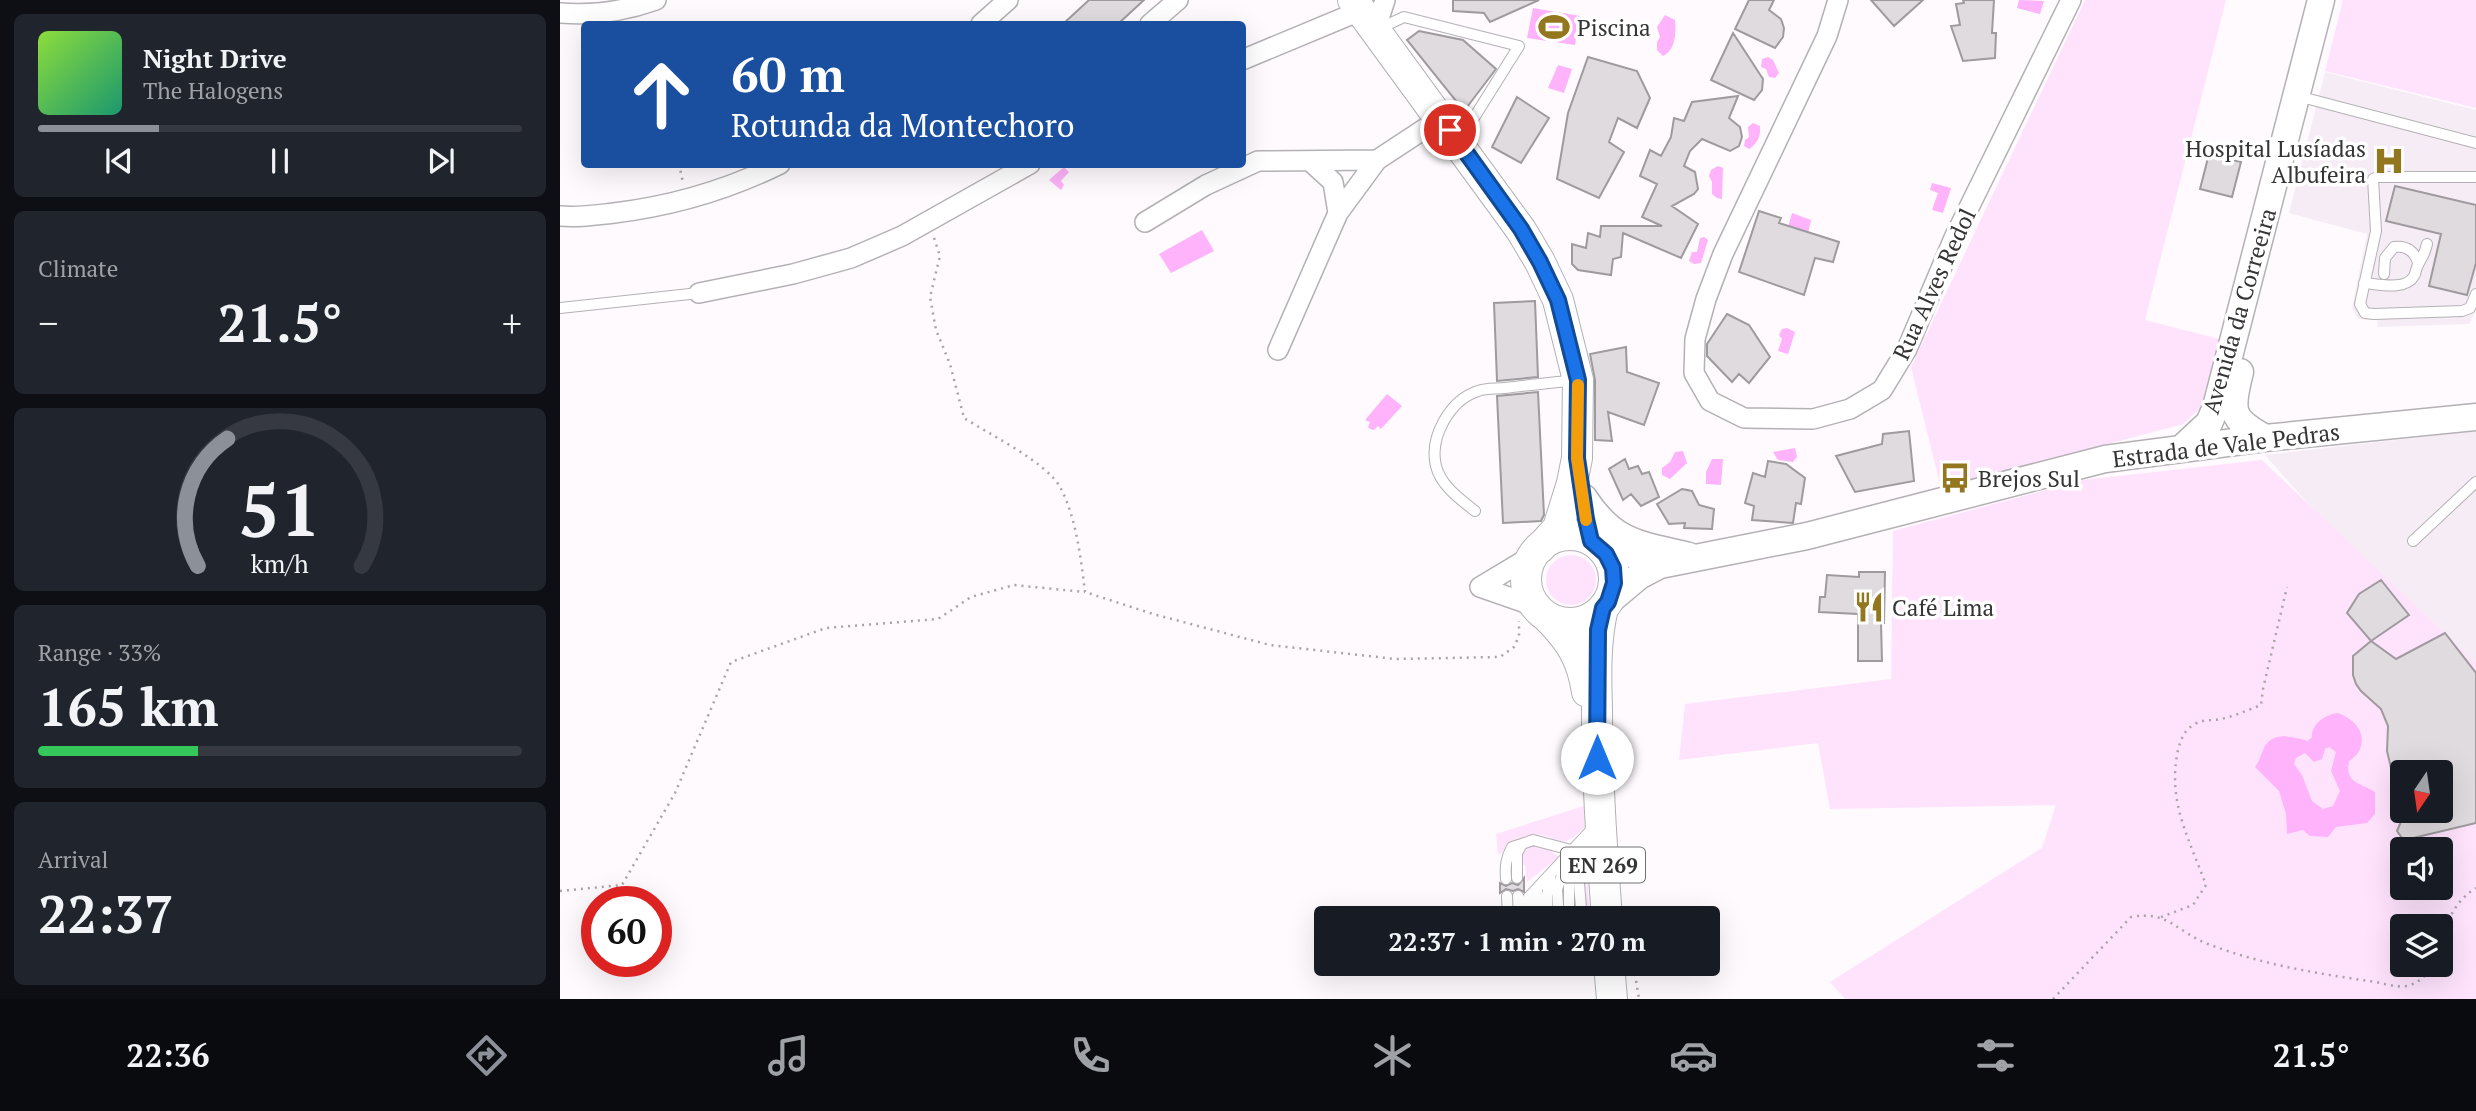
<!DOCTYPE html>
<html lang="en">
<head>
<meta charset="utf-8">
<style>
	:root { --surface:#171b24; --page:#20242c; --text:#f1f3f6; --muted:#9ea1a6; --line:#363941; --accent:#8c9099 }
	body { margin:0; font-family:"PT Serif",serif; background:var(--page); color:var(--text); height:100vh; display:flex; flex-direction:column; font-size:26px; white-space:nowrap }
	* { box-sizing:border-box; margin:0 }
	p { font-size:23px; color:var(--muted) }
	.icon { flex:none; width:38px; height:38px; fill:none; stroke:currentColor; stroke-width:2; stroke-linecap:round; stroke-linejoin:round }
	.map { position:relative; flex:1; overflow:hidden }
	.drawer { display:flex; flex-direction:column; gap:14px; padding:14px; background:#0d0f14; width:560px }
	.drawer>* { flex:none }
	.guide { position:absolute; left:21px; top:21px; width:665px; height:147px; border-radius:7px; box-shadow:0 7px 28px #0002; background:#1a4fa0; color:#fff; overflow:hidden }
	.needle { width:46px; rotate:193deg }
	.buttons { position:absolute; left:1830px; top:760px; display:grid; gap:14px }
	.buttons a { display:grid; place-items:center; width:63px; height:63px; border-radius:7px; background:var(--surface); box-shadow:0 7px 28px #0002; font-size:35px }
	.speed { position:absolute; left:21px; top:886px; display:flex; gap:14px; font-size:35px; font-weight:700; text-align:center }
	.speed>* { display:grid; place-content:center; width:91px; height:91px; border-radius:50%; background:var(--surface); box-shadow:0 7px 28px #0002; line-height:1 }
	.speed .limit { border:10px solid #d22; background:#fff; color:#111 }
	.pin { position:absolute; display:grid; place-items:center; width:60px; height:60px; color:#fff; margin:-30px; border:4px solid #fff; border-radius:50%; box-shadow:0 2px 7px #0007 }
	.me { position:absolute; width:77px; margin:-38px; rotate:0deg; stroke-linejoin:round; filter:drop-shadow(0 0 5px #0008) }
	.turn { display:flex; align-items:center; gap:24px; height:147px; padding:0 35px; font-size:32px }
	.turn .icon { width:91px; height:91px; stroke-width:2.5 }
	.turn b { display:block; font-size:49px; line-height:60px }
	.big { font-size:52px; font-weight:600; line-height:1.1 }
	.drawer .tile { flex:1; display:flex; flex-direction:column; justify-content:center; gap:10px; min-width:0; padding:0 24px; border-radius:10px; background:var(--page) }
	.drawer .dial { align-items:center; gap:0 }
	.dial svg { height:182px; overflow:visible; fill:none; stroke:var(--line); stroke-width:7; stroke-linecap:round; text-anchor:middle }
	.dial text { fill:var(--text); stroke:none }
	.song { display:flex; align-items:center; gap:21px }
	.cover { width:84px; height:84px; border-radius:10px; background:linear-gradient(135deg,hsl(90 70% 55%),hsl(160 70% 35%)) }
	.played { height:7px; border-radius:4px; background:linear-gradient(90deg,var(--accent) 25%,var(--line) 25%) }
	.keys { display:flex; justify-content:space-around; direction:ltr }
	.heat { display:flex; justify-content:space-between; align-items:center; font-size:38px; direction:ltr }
	.charge { height:10px; border-radius:5px; background:linear-gradient(90deg,#34c759 33%,var(--line) 0) }
	.trip { position:absolute; left:754px; top:906px; width:406px; height:70px; border-radius:7px; background:var(--surface); box-shadow:0 7px 28px #0002; font-weight:600; line-height:70px; text-align:center }
	.dock { display:flex; height:112px; justify-content:space-around; align-items:center; background:#090b0e; color:var(--muted) }
	.dock .icon { width:49px; height:49px }
	.dock .selected { color:var(--accent) }
	.dock b { font-size:32px; color:var(--text) }
	main { display:flex; flex:1; min-height:0 }
	.map>svg:first-child { display:block }
</style>
</head>
<body>
<main>
<section class="drawer">
<div class="tile">
<div class="song"><i class="cover"></i><div><b>Night Drive</b><p>The Halogens</p></div></div>
<div class="played"></div>
<div class="keys"><svg class="icon" aria-label="previous" viewBox="0 0 24 24"><path d="M18 5L8 12l10 7zM5 5v14"/></svg><svg class="icon" aria-label="pause" viewBox="0 0 24 24"><path d="M8 5v14M16 5v14"/></svg><svg class="icon" aria-label="next" viewBox="0 0 24 24"><path d="M6 5l10 7-10 7zM19 5v14"/></svg></div>
</div>
<div class="tile"><p>Climate</p>
<div class="heat"><a>−</a><b class="big">21.5°</b><a>+</a></div>
</div>
<div class="tile dial"><svg viewBox="0 0 100 80">
<path d="M14 69A42 42 0 1 1 86 69"/>
<path d="M14 69A42 42 0 0 1 27 13" stroke="#8c9099"/>
<text x="50" y="56" font-size="32" font-weight="700">51</text>
<text x="50" y="72" font-size="11">km/h</text>
</svg></div>
<div class="tile"><p>Range · 33%</p><b class="big">165 km</b><div class="charge"></div></div>
<div class="tile"><p>Arrival</p><b class="big">22:37</b></div>
</section>
<div class="map">
<svg width="1916" height="999" viewBox="0 0 1916 999">
	<rect width="100%" height="100%" fill="#fefafd"/>
	<!-- built -->
	<path fill="#f6ecf5" d="M1765 72 1916 110V310L1909 324 1818 327 1817 320 1798 319 1792 308 1807 234 1729 213Z
		M1916 431V693L1705 455Z"/>
	<!-- green -->
	<path fill="#ffe3fd" fill-rule="evenodd" d="M1525 0H1666L1585 320 1663 340 1649 400 1623 424 1381 488 1351 367Z
		M1783 0H1916V108L1765 71Z
		M1702 460 1916 663V999H1285L1270 982 1482 848 1496 805 1270 809 1258 743 1119 760 1125 704 1331 679 1333 531 1523 480ZM1843 772H1881V810H1843ZM1843 849H1881V887H1843ZM1843 926H1881V964H1843Z
		M986 580a25 25 0 1 1 50 0a25 25 0 1 1-50 0Z
		M1024 806 1025 827C997 855 999 833 973 835 961 836 947 848 938 855L936 834Z
		M974 845 984 846 999 857 967 882 965 865 960 863C962 853 965 849 974 845Z
		M1026 858 1030 919H1023L1020 871Z"/>
	<!-- water -->
	<path fill="#feb3fa" fill-rule="evenodd" d="M1459 0 1484 1 1480 14 1457 8Z
		M973 8 1020 16 1015 45 967 38Z
		M1105 15 1115 20C1116 32 1116 50 1103 56L1097 50V42L1100 37 1097 27Z
		M1208 57 1213 60 1219 73 1215 78 1209 77 1206 69 1201 67 1202 59Z
		M998 65 1012 69 1004 93 988 88Z
		M1193 123 1200 126C1201 136 1197 144 1189 149L1184 146 1185 140 1189 137 1188 127Z
		M1158 166 1163 168 1162 199 1157 198 1152 194V182L1149 176 1151 170Z
		M504 167 509 172 501 181 504 185 501 190 489 180Z
		M1372 183 1391 188 1383 213 1372 210 1378 193 1370 190Z
		M1232 213 1251 220 1248 233 1236 228 1231 239 1225 237Z
		M642 230 654 251 611 273 599 254Z
		M1144 237 1148 240 1141 263 1134 264 1129 261 1132 252H1137L1140 238Z
		M1227 328 1235 332 1228 354 1218 351 1222 339 1219 335 1222 329Z
		M827 394 842 406 821 429 818 426 814 430 810 429 808 427 810 422 805 420Z
		M1235 448 1237 457 1233 462 1218 460 1213 452Z
		M1123 451 1127 463 1110 479 1102 475V468L1110 462 1115 452Z
		M1152 459H1163L1161 485 1146 484V472Z
		M1778 713C1793 719 1807 731 1800 749 1798 755 1793 757 1789 762 1785 783 1800 783 1815 792V814L1807 823 1776 827 1768 837 1750 836 1743 830 1727 834 1726 814 1719 791 1695 767C1700 761 1701 753 1705 746 1715 731 1734 737 1748 741L1752 737C1751 724 1766 714 1778 713ZM1769 747 1776 752 1771 771 1780 791 1773 806 1763 809 1752 801 1742 775 1734 764 1736 758 1745 753 1754 762 1762 759 1765 749Z"/>
	<!-- building -->
	<path fill="#dfdbde" stroke="#9e9a9e" stroke-width="2" d="M529 0H584L558 24H503Z
		M893 0H979L930 22 924 13 893 11Z
		M1189 0H1214L1209 10 1221 19 1224 28 1223 37 1215 48 1175 29Z
		M1311 0H1363L1334 26Z
		M1403 0H1434L1432 33H1436L1435 58 1403 61 1391 26 1400 25 1396 4 1404 3Z
		M859 31 903 40 936 69 904 111 847 40Z
		M1173 33 1203 79 1202 90 1194 100 1151 80Z
		M1028 57 1077 71 1090 98 1077 128 1058 118 1049 142 1064 152 1039 198 997 179 1008 113Z
		M1178 96 1169 118 1180 127 1182 137 1179 146 1170 151 1142 139 1130 151 1124 166 1135 172 1138 189 1134 194 1112 206 1138 224 1121 258 1063 233 1061 257 1053 259 1051 275 1018 270 1012 264V244L1026 248 1028 233 1040 237 1041 226H1102L1082 217 1097 184 1080 176 1090 150 1101 156 1111 137 1114 118 1124 121 1132 102Z
		M957 97 989 118 961 163 932 147Z
		M1649 154 1681 162 1672 197 1640 189Z
		M1835 186 1916 205V263L1907 295 1869 286 1881 234 1826 221Z
		M1199 211 1221 218 1219 223 1279 242 1273 262 1255 258 1244 295 1179 272Z
		M975 301 978 377 937 381 934 303Z
		M1167 314 1189 325 1210 357 1189 383 1179 374 1172 382 1147 356V344Z
		M1066 347 1067 372 1099 383 1084 425 1048 412 1052 441 1035 440V380L1030 354Z
		M978 392 984 515 981 521 943 523 937 396Z
		M1349 431 1354 481 1295 492 1276 456 1322 444 1323 434Z
		M1065 459 1069 469 1078 466 1082 474 1089 472 1099 497 1081 506 1071 494 1063 500 1049 469Z
		M1208 461 1226 464 1245 478 1241 504 1236 503 1233 523 1192 520 1194 506 1185 503 1193 473 1205 477Z
		M1122 489 1132 491 1139 505 1154 509 1152 529 1124 528 1125 523 1109 524 1097 504Z
		M1299 572H1325L1324 623H1321L1322 661H1298V614L1259 612 1260 597H1265L1267 575 1299 577Z
		M1821 580 1849 615 1811 641 1787 613 1799 594Z
		M1885 633 1916 673V823L1849 839 1842 838 1837 831 1846 810H1881V772H1832L1827 751 1828 726 1821 709 1801 691 1796 684 1793 675V656L1811 641 1836 659Z
		M964 878V892L958 889 953 891 946 889 940 893V883L946 886 952 883 958 885Z"/>
	<g fill="none" stroke-linecap="round" stroke-linejoin="round">
		<!-- service casing -->
		<g stroke="#b4b1b4" stroke-width="12">
			<path id="service" d="M818 29 844 17 959 46 900 140
				M1749 99 1916 143
				M1916 177H1817L1813 179 1816 231 1800 304 1805 313 1814 314 1902 311 1910 308 1916 294
				M1824 274 1825 258 1834 247C1847 245 1855 252 1858 263
				M1804 283C1818 284 1846 291 1854 276 1856 273 1856 268 1858 265 1862 257 1865 254 1867 244
				M0 308 139 293
				M915 511C900 499 881 486 876 466 869 437 890 400 918 391 926 388 936 389 945 388 968 385 992 383 1015 380
				M1853 541 1916 482
				M957 878V853L962 844 973 840 1011 850 997 889 999 919
				M946 879C945 866 946 858 952 847L962 844
				M977 889 978 919
				M947 896 948 919
				M958 896 959 919
				M969 919 968 898 1031 830
				M988 919 987 896 991 873
				M1009 919V884L1016 864
				M1022 919 1017 860 1028 837"/>
		</g>
		<!-- minor casing -->
		<g stroke="#b4b1b4" stroke-width="22">
			<path id="minor" d="M1278 0 1267 36 1163 254 1146 299 1135 339 1134 373 1150 401 1184 418 1253 419 1290 409 1322 390 1347 349 1394 238 1511 0
				M0 13C33 16 65 11 96 0
				M421 24 448 0
				M590 24 618 0
				M815 31 825 0
				M682 60 802 10
				M751 162 773 182 778 213
				M0 216C18 218 36 215 54 213 112 206 167 190 220 164
				M585 222 646 185 698 161 817 160 881 118
				M139 293 233 274 291 258 342 236 470 164
				M718 350 778 213 817 160
				M920 587 973 555
				M920 587 974 606"/>
		</g>
		<!-- secondary casing -->
		<g stroke="#b4b1b4" stroke-width="29">
			<path id="secondary" d="M1680 372C1670 411 1670 419 1705 438
				M1621 449 1649 423 1656 407 1761 0
				M1024 498C1054 544 1079 544 1129 556
				M1042 550 1083 556
				M1048 602 1079 576 1100 565 1247 536 1545 459 1705 438 1916 417"/>
		</g>
		<!-- primary casing -->
		<g stroke="#b4b1b4" stroke-width="32">
			<path id="primary" d="M793 0 961 230 980 262 998 300 1018 380 1017 458 1012 483 998 528 980 548
				M966 579a44 44 0 1 1 88 0a44 44 0 1 1-88 0Z
				M1043 608C1035 641 1036 675 1037 709 1037 779 1042 849 1047 919
				M987 617C1010 640 1022 658 1027 692
				M1049 964 1052 999"/>
		</g>
		<!-- path -->
		<path stroke="#a7a4a6" stroke-width="2.5" stroke-dasharray="2 5" stroke-linecap="butt" d="M119 164 123 183
			M374 238 380 256 370 297 376 330 390 364 404 418C429 434 486 462 500 487 516 516 521 559 525 592L593 614 710 645 835 659 940 657 954 647 959 636V621
			M0 891 62 885 115 793 171 662 266 628 378 619 411 597 454 585 524 592
			M1601 917 1633 905 1646 885C1629 838 1607 802 1618 750 1621 739 1624 730 1635 724 1642 719 1652 721 1661 719 1675 716 1688 710 1701 705L1703 689 1727 587
			M1881 940C1888 919 1896 900 1916 888
			M1075 974 1079 999
			M1493 999 1571 917C1608 910 1617 932 1648 944 1700 964 1754 973 1809 981 1820 982 1835 988 1846 986 1860 983 1866 975 1875 964"/>
		<!-- service -->
		<use href="#service" stroke="#fff" stroke-width="10"/>
		<!-- minor -->
		<use href="#minor" stroke="#fff" stroke-width="19"/>
		<!-- secondary -->
		<use href="#secondary" stroke="#fff" stroke-width="26"/>
		<!-- primary -->
		<use href="#primary" stroke="#fff" stroke-width="30"/>
	</g>
	<g fill="none" stroke-linecap="round" stroke-linejoin="round">
		<!-- route casing -->
		<g stroke="#114b97" stroke-width="18">
			<path id="route" d="M890 130 961 229 980 262 998 300 1018 380 1017 458 1026 519 1031 541 1046 554 1053 568 1054 583 1048 602 1043 608 1038 630 1037 758"/>
		</g>
		<!-- route -->
		<use href="#route" stroke="#1a73e8" stroke-width="12"/>
		<!-- slow -->
		<path stroke="#f59e0b" stroke-width="12" d="M1018 385 1017 458 1026 520"/>
	</g>
	<!-- icons -->
	<defs>
		<g id="stadium-bare" transform="scale(2.415)"><path d="M0-5a6.5 5 0 1 0 0 10a6.5 5 0 1 0 0-10ZM-3.5-1.8h7v3.6h-7Z" fill="#93771e" stroke="#fff" stroke-width="2.5" paint-order="stroke"/></g>
		<g id="hospital-bare" transform="scale(2.415)"><path d="M-5-5h3v3.5h4V-5h3V5h-3V1.5h-4V5h-3Z" fill="#93771e" stroke="#fff" stroke-width="2.5" paint-order="stroke"/></g>
		<g id="bus-bare" transform="scale(2.415)"><path d="M-5-6H5V4H4V6H2V4H-2V6H-4V4H-5ZM-3.5-4V0h7V-4ZM-3.5 1.2v1.5H-2V1.2ZM2 1.2v1.5H3.5V1.2Z" fill="#93771e" stroke="#fff" stroke-width="2.5" paint-order="stroke"/></g>
		<g id="restaurant-bare" transform="scale(2.415)"><path d="M-5-6h1v4h1v-4h1v4h1v-4h1v5L-1.5 .5V6h-2V.5L-5-1ZM5-6V6H3V1.5H1.5Q1.5-4 5-6Z" fill="#93771e" stroke="#fff" stroke-width="2.5" paint-order="stroke"/></g>
	</defs>
	<g fill-rule="evenodd">
		<use href="#stadium-bare" x="994" y="27"/>
		<use href="#hospital-bare" x="1829" y="161"/>
		<use href="#bus-bare" x="1395" y="478"/>
		<use href="#restaurant-bare" x="1309" y="607"/>
	</g>
	<g text-anchor="middle" dominant-baseline="central" stroke-width="7" stroke-linejoin="round" paint-order="stroke">
		<!-- shield labels -->
		<rect fill="#fff" stroke="#727272" stroke-width="2" x="1001" y="847.5" width="84" height="35" rx="5"/>
		<g font-size="21" font-weight="bold" fill="#363536">
			<text x="1043" y="865">EN 269</text>
		</g>
		<!-- poi labels -->
		<g font-size="23" fill="#363536" stroke="#fff" text-anchor="start">
			<text x="1017" y="27">Piscina</text>
			<text x="1806" y="148" text-anchor="end">Hospital Lusíadas<tspan x="1806" dy="26">Albufeira</tspan></text>
			<text x="1418" y="478">Brejos Sul</text>
			<text x="1332" y="607">Café Lima</text>
		</g>
		<!-- street labels -->
		<g font-size="23" fill="#363536" stroke="#fff">
			<text transform="translate(1374 284) rotate(-65)">Rua Alves Redol</text>
			<text transform="translate(1679 311) rotate(-74)">Avenida da Correeira</text>
			<text transform="translate(1666 445) rotate(-7)">Estrada de Vale Pedras</text>
		</g>
	</g>
</svg>
<div class="buttons">
<a><svg class="needle" viewBox="-14 -14 28 28"><path d="M0-13l5 13h-10z" fill="#e53935"/><path d="M0 13l5-13h-10z" fill="#9ea1a6"/></svg></a>
<a><svg class="icon" aria-label="sound" viewBox="0 0 24 24"><path d="M4 9h4l5-4v14l-5-4H4zM17 9q2 3 0 6"/></svg></a>
<a><svg class="icon" aria-label="layers" viewBox="0 0 24 24"><path d="M12 4l9 5-9 5-9-5zM3 14l9 5 9-5"/></svg></a>
</div>
<div class="speed"><div class="limit">60</div></div>
<div class="pin" style="left:890px;top:130px;background:#d93025"><svg class="icon" aria-label="arrive" viewBox="0 0 24 24"><path d="M6 21V4h12l-3 4 3 4H6"/></svg></div>
<svg class="me" style="left:1037px;top:758px" viewBox="-20 -20 40 40"><circle r="19" fill="#fff"/><path d="M0-13L10 11 0 6-10 11z" fill="#1a73e8"/></svg>
<div class="trip">22:37 · 1 min · 270 m</div>
<div class="guide">
<div class="turn"><svg class="icon" aria-label="ahead" viewBox="0 0 24 24"><path d="M12 20V5M6 11l6-6 6 6"/></svg><div><b>60 m</b>Rotunda da Montechoro</div></div>
</div>
</div>
</main>
<nav class="dock">
<b>22:36</b>
<svg class="icon selected" aria-label="directions" viewBox="0 0 24 24"><path d="M12 3l9 9-9 9-9-9zM9 14v-3h6M13 9l2 2-2 2"/></svg>
<svg class="icon" aria-label="music" viewBox="0 0 24 24"><path d="M9 18V5l10-2v13"/><circle cx="6" cy="18" r="3"/><circle cx="16" cy="16" r="3"/></svg>
<svg class="icon" aria-label="phone" viewBox="0 0 24 24"><path d="M5 4h4l2 5-3 2q2 4 5 5l2-3 5 2v4C11 20 4 13 5 4z"/></svg>
<svg class="icon" aria-label="climate" viewBox="0 0 24 24"><path d="M12 3v18M4 7l16 10M4 17L20 7"/></svg>
<svg class="icon" aria-label="car" viewBox="0 0 24 24"><path d="M5 17H2v-5l4-1 3-4h7l3 4 3 1v5h-3M9 17h6M6 11h13"/><circle cx="7" cy="17" r="2"/><circle cx="17" cy="17" r="2"/></svg>
<svg class="icon" aria-label="filters" viewBox="0 0 24 24"><path d="M4 7h16M4 17h16"/><circle cx="9" cy="7" r="2"/><circle cx="15" cy="17" r="2"/></svg>
<b>21.5°</b>
</nav>
</body>
</html>
